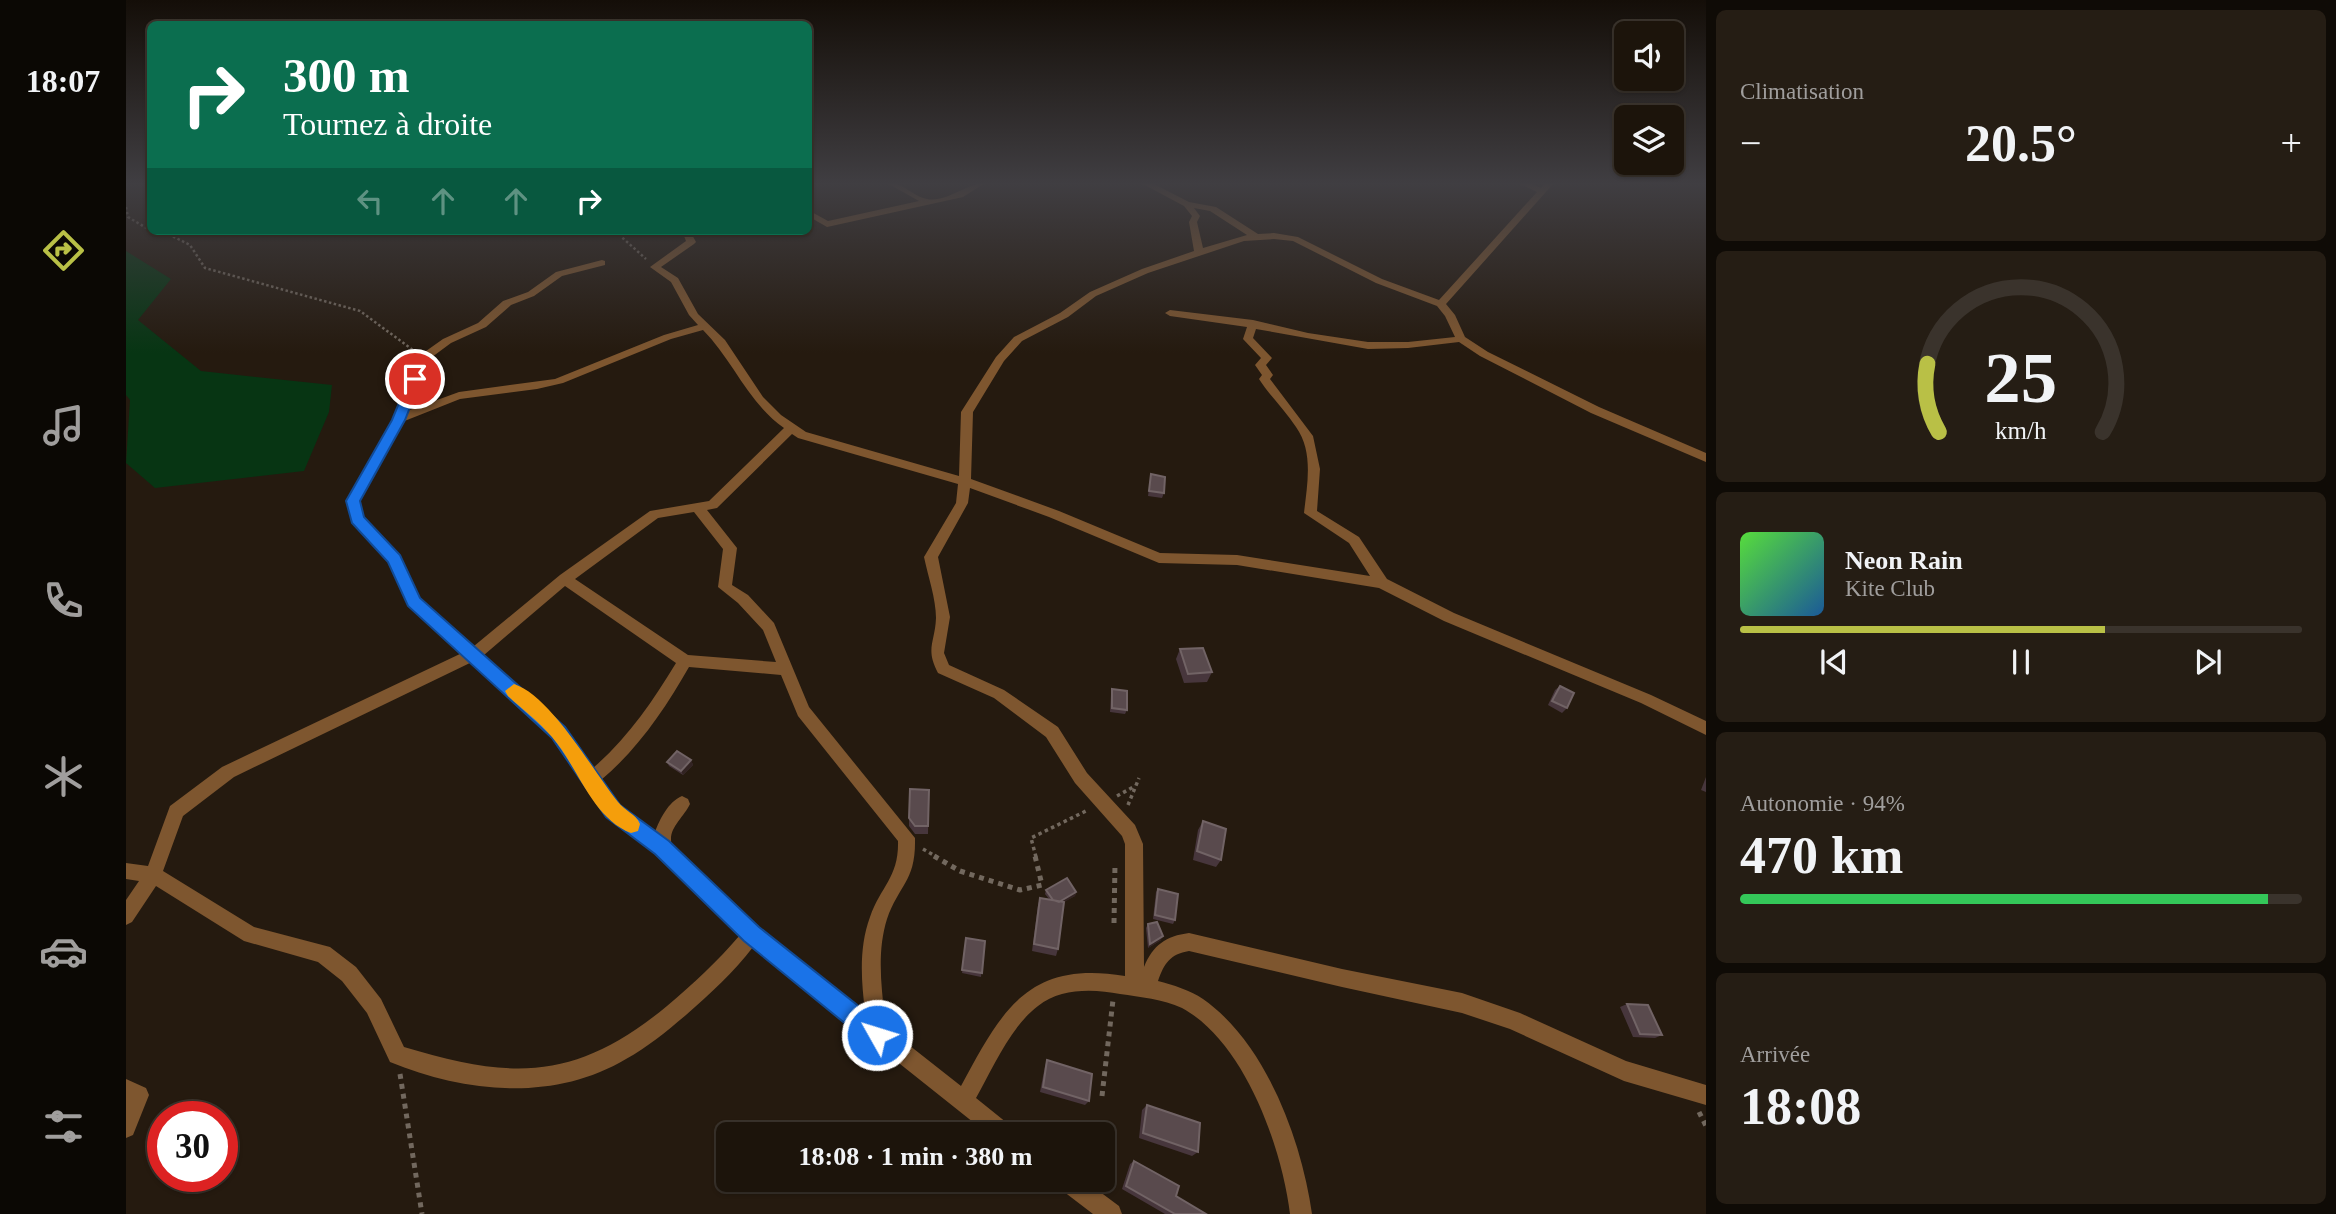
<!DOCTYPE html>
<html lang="fr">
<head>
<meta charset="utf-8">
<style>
	:root { --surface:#1c140b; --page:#251d14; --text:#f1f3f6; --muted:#a09e9d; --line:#3a332c; --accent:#b9c046 }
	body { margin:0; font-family:Georgia,serif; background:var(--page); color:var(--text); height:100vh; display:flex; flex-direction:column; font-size:26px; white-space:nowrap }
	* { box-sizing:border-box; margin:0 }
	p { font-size:23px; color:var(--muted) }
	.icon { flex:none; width:38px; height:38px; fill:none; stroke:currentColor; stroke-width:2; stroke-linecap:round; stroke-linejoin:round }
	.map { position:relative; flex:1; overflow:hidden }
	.drawer { display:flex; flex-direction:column; gap:10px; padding:10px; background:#0f0b06; width:630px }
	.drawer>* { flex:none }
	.top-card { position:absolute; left:21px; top:21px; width:665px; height:214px; border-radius:10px; box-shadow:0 2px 5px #0004,0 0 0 2px var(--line); background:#0b6e4f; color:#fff; overflow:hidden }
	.buttons { position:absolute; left:1488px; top:21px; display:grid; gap:14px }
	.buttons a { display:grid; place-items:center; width:70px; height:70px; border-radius:10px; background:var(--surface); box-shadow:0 2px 5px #0004,0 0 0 2px var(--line); font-size:35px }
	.speed { position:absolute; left:21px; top:1101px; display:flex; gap:14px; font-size:35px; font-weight:700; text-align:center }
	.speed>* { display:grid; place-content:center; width:91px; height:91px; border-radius:50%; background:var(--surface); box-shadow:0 2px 5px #0004,0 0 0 2px var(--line); line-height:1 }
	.speed .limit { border:10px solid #d22; background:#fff; color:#111 }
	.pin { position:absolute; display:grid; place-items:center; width:60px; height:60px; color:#fff; margin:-30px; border:4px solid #fff; border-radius:50%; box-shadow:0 2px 7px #0007 }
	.me { position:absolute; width:77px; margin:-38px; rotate:309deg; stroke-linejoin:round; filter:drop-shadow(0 0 5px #0008) }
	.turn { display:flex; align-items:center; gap:24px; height:147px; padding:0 21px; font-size:32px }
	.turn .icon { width:91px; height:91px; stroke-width:2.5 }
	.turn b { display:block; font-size:49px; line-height:60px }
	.lanes { display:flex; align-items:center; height:66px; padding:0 21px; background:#0003; justify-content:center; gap:35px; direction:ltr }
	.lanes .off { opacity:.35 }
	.big { font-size:52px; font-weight:600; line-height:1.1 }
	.drawer .widget { flex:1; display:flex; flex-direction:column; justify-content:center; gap:10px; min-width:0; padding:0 24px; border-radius:10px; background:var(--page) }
	.drawer .dial { align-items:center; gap:0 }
	.dial svg { height:182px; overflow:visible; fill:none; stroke:var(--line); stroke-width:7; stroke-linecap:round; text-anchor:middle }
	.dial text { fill:var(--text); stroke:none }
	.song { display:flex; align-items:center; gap:21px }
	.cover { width:84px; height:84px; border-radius:10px; background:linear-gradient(135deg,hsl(110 70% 55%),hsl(210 70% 35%)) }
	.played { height:7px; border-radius:4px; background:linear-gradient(90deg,var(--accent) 65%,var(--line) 65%) }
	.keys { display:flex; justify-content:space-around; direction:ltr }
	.heat { display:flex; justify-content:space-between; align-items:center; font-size:38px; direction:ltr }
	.charge { height:10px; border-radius:5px; background:linear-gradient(90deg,#34c759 94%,var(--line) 0) }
	.trip { position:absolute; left:590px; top:1122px; width:399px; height:70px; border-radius:10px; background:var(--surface); box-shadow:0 2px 5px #0004,0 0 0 2px var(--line); font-weight:600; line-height:70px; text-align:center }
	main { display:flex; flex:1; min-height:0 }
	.tabs { display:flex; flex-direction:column; width:126px; justify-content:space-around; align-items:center; background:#0b0804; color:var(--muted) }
	.tabs .icon { width:49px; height:49px }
	.tabs .on { color:var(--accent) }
	.tabs b { font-size:32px; color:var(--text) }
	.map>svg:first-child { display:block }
</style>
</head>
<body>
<main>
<nav class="tabs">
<b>18:07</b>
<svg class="icon on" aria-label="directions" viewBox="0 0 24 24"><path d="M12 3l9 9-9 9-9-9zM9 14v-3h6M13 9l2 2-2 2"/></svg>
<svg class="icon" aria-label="music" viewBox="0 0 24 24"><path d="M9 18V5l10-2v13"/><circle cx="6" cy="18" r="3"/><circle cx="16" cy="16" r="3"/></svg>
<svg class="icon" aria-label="phone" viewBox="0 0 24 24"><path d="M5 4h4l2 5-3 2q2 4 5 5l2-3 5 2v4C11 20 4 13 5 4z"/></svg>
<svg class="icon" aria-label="climate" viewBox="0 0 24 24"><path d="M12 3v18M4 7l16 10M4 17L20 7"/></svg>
<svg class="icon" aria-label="car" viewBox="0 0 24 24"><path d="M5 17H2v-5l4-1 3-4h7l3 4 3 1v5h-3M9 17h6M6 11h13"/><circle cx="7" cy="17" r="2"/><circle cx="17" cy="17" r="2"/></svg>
<svg class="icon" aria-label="filters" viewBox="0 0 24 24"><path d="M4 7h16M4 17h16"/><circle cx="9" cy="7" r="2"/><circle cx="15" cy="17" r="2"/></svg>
</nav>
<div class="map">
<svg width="1580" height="1214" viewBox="0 0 1580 1214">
	<rect width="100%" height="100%" fill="#251a0f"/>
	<!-- green -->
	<path fill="#073513" d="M0 251 45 279 12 320 75 371 206 385 203 412 178 471 29 488 0 463 4 400 0 395Z"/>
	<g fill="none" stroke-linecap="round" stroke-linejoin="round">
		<!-- path-far2 -->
		<path stroke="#72685e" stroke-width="2.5" stroke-dasharray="2.5 2.5" stroke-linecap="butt" d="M0 207 2 217 27 232 44 235 64 245 79 268 234 311 287 350
			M489 231 520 259"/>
		<!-- path-far1 -->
		<path stroke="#72685e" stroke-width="3.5" stroke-dasharray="3.5 3.5" stroke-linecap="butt" d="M991 796 1009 786
			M1002 805 1013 778
			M797 849 811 857
			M910 857 905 838 962 810"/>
		<!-- path -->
		<path stroke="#72685e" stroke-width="5" stroke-dasharray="5 5" stroke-linecap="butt" d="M808 856 834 871 894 890 916 885 909 856
			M988 923 989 864
			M274 1074 296 1214
			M976 1096 987 1000
			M1573 1112 1580 1126"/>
		<!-- street -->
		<path fill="#7e562f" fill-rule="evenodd" d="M761 183C779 183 786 196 801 199 820 203 841 183 859 183L837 197 701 227 682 216V210L702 221 793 201Z
			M1015 183H1026L1063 202 1090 207 1132 234 1148 233 1172 237 1256 279 1313 300 1411 192 1392 183H1404L1415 188 1419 183H1428L1320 304 1329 315 1339 337 1362 352 1473 407 1580 453V462L1465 413 1354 356 1333 342 1282 348 1242 349 1130 329 1127 338 1146 358 1140 365 1147 375 1144 379 1187 436 1194 469 1191 511 1233 537 1261 579 1328 613 1525 695 1580 721V735L1515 703 1318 621 1253 588 1111 565 1033 563 923 517 844 488 842 503 812 557 824 617 818 653 823 665 878 690 932 727 961 773 1009 825 1017 844 1018 967C1027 945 1040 936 1063 933L1216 969 1336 993 1394 1013 1500 1061 1580 1085V1105L1498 1081 1384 1029 1336 1013 1216 987 1063 951C1044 954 1038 964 1032 981 1047 985 1064 990 1077 999 1140 1043 1176 1141 1186 1214H1164C1156 1148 1119 1042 1056 1008 1037 999 1014 997 994 994 967 989 935 988 912 1006 884 1027 867 1068 850 1098L886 1127 890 1134H862L627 947C608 972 584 994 560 1015 541 1031 522 1047 500 1059 428 1102 339 1093 264 1062L241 1013 216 981 192 962 118 941 30 886 6 922 0 925V900L13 881 0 879V863L22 866 44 806 96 767 336 653 283 605 263 562 226 522 221 501 266 420 293 356 317 339 352 323 377 301 402 292 430 272 476 260 479 261V265L436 276 408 296 385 305 360 327 325 343 302 360 281 411 333 392 429 379 538 335 572 325 563 315 545 282 524 267 560 241 556 231H564L570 242 568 244 535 267 552 278 572 314 599 340 637 397 655 415 680 432 833 476 835 412 870 357 888 337 934 313 964 292 1016 269 1068 251 1063 222 1066 216 1058 206ZM1068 208 1084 211 1121 235 1077 248 1071 222 1074 216ZM1148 239 1167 241 1250 283 1311 306 1319 316 1329 337 1282 342H1242L1182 333 1127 320 1044 310 1039 313 1044 316 1121 327 1117 339 1135 358 1129 365 1136 375 1133 379C1144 396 1159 410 1170 427 1188 452 1181 485 1178 513L1223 543 1244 576 1111 555 1034 553 933 511 845 479 847 412 878 361 896 341 942 317 970 296 1022 273 1118 241ZM577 330C607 360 622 403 658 428L583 501 524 511 434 575 348 646 293 598 273 556 237 517 233 501 276 422 334 399 411 389 437 383 545 339ZM666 434 672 438 832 484 830 503 798 557C802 576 810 599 810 618 809 643 799 648 812 673L868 698 920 737 949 783 996 836 999 844V976C902 960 876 1010 835 1086L760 1027C756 992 750 954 761 919 773 884 790 882 789 838L683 707 648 623 622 595 606 585 611 548 581 510 591 508ZM568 512 597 549 592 587 612 603 637 630 650 662 562 655 449 579 532 518ZM439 586 550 663C527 701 501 739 467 768L439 727 358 655ZM346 662 427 737 481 816 531 854 614 935C592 961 567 984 541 1006 450 1081 387 1080 278 1047L255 999 230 967 204 947 128 927 37 871 57 816 108 777ZM563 667 655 675 672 716 772 841C773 877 755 886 744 917 733 947 735 979 739 1011L632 928 547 848C539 830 557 819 564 804L562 799 556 796C542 802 534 819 529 832L493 806 475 780C512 749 539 709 563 667Z
			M0 1079 20 1088 23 1095 7 1135 0 1138Z
			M930 1180H958L993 1206 996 1214H967L933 1188Z"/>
	</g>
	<!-- wall -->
	<path fill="#47363c" d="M1025 474 1038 493 1036 498 1022 496Z
		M1054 649 1086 672 1081 682 1058 683 1050 659Z
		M1434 686 1441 708 1436 713 1422 705 1429 690Z
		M986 689 1001 710 999 714 984 712 985 694Z
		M565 760 567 765 557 775 543 766 541 762Z
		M1580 777V792L1575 790Z
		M803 790 802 834H789L783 826V818Z
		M1077 821 1095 860 1090 867 1067 860 1072 830Z
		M1032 889 1049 920 1047 924 1027 919 1030 892Z
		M920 890 950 892 949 896 937 902 932 949 930 956 906 951 912 905 914 898 923 899 919 894Z
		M1022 924 1035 940 1022 948 1020 928Z
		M840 938 859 941 855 977 836 973Z
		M1501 1004 1536 1035 1529 1038 1507 1037 1494 1007Z
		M921 1060 963 1101 959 1105 914 1092 919 1066Z
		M1021 1105 1072 1152 1066 1156 1013 1138 1016 1110Z
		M1008 1161 1050 1196 1080 1214H1039L996 1189 1004 1164Z"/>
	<!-- shaded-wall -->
	<path fill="#322322" d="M565 760 567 765 557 775 555 771Z
		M950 892 949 896 928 908 929 904Z
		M1037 936 1035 940 1022 948 1024 944Z"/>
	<!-- building -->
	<path fill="#594a4d" stroke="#716365" stroke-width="2" d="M1025 474 1039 477 1038 493 1023 491Z
		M1077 648 1086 672 1062 674 1054 649Z
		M1434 686 1448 693 1441 708 1426 701Z
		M986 689 1001 691V710L986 708Z
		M551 751 565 760 555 771 541 762Z
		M784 789 803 790 802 826H789L783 818Z
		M1077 821 1100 829 1095 860 1071 851Z
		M941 878 950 892 933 902 927 900 920 890Z
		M1032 889 1052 894 1049 920 1029 915Z
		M914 898 938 902 932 949 908 944Z
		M1031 922 1037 936 1024 944 1022 924Z
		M840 938 859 941 856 973 836 970Z
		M1501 1004 1522 1005 1536 1035 1514 1034Z
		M921 1060 966 1074 963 1101 917 1087Z
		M1021 1105 1074 1123 1072 1152 1017 1133Z
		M1008 1161 1053 1186 1050 1196 1080 1214H1049L1000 1186Z"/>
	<!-- sky -->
	<linearGradient id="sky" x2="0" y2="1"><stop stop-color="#140e08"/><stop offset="0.52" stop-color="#403e42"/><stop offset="1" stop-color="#403e42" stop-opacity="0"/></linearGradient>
	<rect width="1580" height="353" fill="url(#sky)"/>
	<!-- route -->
	<path fill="#1a73e8" stroke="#114b97" stroke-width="2" d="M284 376 295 379 279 420 234 501 238 517 274 555 294 598 439 727 494 805 543 841 633 927 759 1027 762 1035 759 1043 751 1046 743 1043 618 941 529 854 480 817 426 738 282 606 262 562 226 523 220 501 266 420Z"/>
	<!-- slow -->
	<path fill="#f59e0b" d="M388 684C425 696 467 771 492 802 499 811 510 814 514 824L512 831 505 833C466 818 452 767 426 737 413 722 396 709 382 696L379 691Z"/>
</svg>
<div class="buttons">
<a><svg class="icon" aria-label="sound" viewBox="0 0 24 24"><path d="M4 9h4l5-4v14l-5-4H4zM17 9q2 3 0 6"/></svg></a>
<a><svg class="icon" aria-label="layers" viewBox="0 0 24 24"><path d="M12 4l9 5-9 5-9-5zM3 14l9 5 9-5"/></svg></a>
</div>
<div class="speed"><div class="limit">30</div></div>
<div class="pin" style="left:289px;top:379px;background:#d93025"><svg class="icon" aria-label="arrive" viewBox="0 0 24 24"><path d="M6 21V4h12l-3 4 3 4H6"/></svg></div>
<svg class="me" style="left:751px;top:1035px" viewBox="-20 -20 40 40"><circle r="17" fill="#1a73e8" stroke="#fff" stroke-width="3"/><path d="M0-11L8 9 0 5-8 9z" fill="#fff"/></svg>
<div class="trip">18:08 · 1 min · 380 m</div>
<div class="top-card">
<div class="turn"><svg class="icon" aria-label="right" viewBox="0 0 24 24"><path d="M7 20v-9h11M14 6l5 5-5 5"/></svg><div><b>300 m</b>Tournez à droite</div></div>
<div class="lanes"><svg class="icon off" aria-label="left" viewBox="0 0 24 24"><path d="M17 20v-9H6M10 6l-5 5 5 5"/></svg><svg class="icon off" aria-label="ahead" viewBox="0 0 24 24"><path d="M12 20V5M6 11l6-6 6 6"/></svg><svg class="icon off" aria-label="ahead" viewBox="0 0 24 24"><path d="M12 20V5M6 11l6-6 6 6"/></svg><svg class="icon" aria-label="right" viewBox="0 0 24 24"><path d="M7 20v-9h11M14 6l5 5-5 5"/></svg></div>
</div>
</div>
<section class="drawer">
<div class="widget"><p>Climatisation</p>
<div class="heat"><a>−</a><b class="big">20.5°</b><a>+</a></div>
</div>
<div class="widget dial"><svg viewBox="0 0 100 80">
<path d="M14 69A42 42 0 1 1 86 69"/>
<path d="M14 69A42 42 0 0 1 9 39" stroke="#b9c046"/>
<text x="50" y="56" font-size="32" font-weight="700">25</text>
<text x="50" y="72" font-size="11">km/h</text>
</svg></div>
<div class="widget">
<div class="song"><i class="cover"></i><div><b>Neon Rain</b><p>Kite Club</p></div></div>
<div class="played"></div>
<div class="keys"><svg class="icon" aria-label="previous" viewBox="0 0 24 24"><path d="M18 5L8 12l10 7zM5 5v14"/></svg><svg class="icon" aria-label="pause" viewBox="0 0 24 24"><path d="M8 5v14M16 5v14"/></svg><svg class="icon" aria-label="next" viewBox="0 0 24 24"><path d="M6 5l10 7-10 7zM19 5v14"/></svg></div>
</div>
<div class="widget"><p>Autonomie · 94%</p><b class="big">470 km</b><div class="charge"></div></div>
<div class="widget"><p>Arrivée</p><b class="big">18:08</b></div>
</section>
</main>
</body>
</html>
